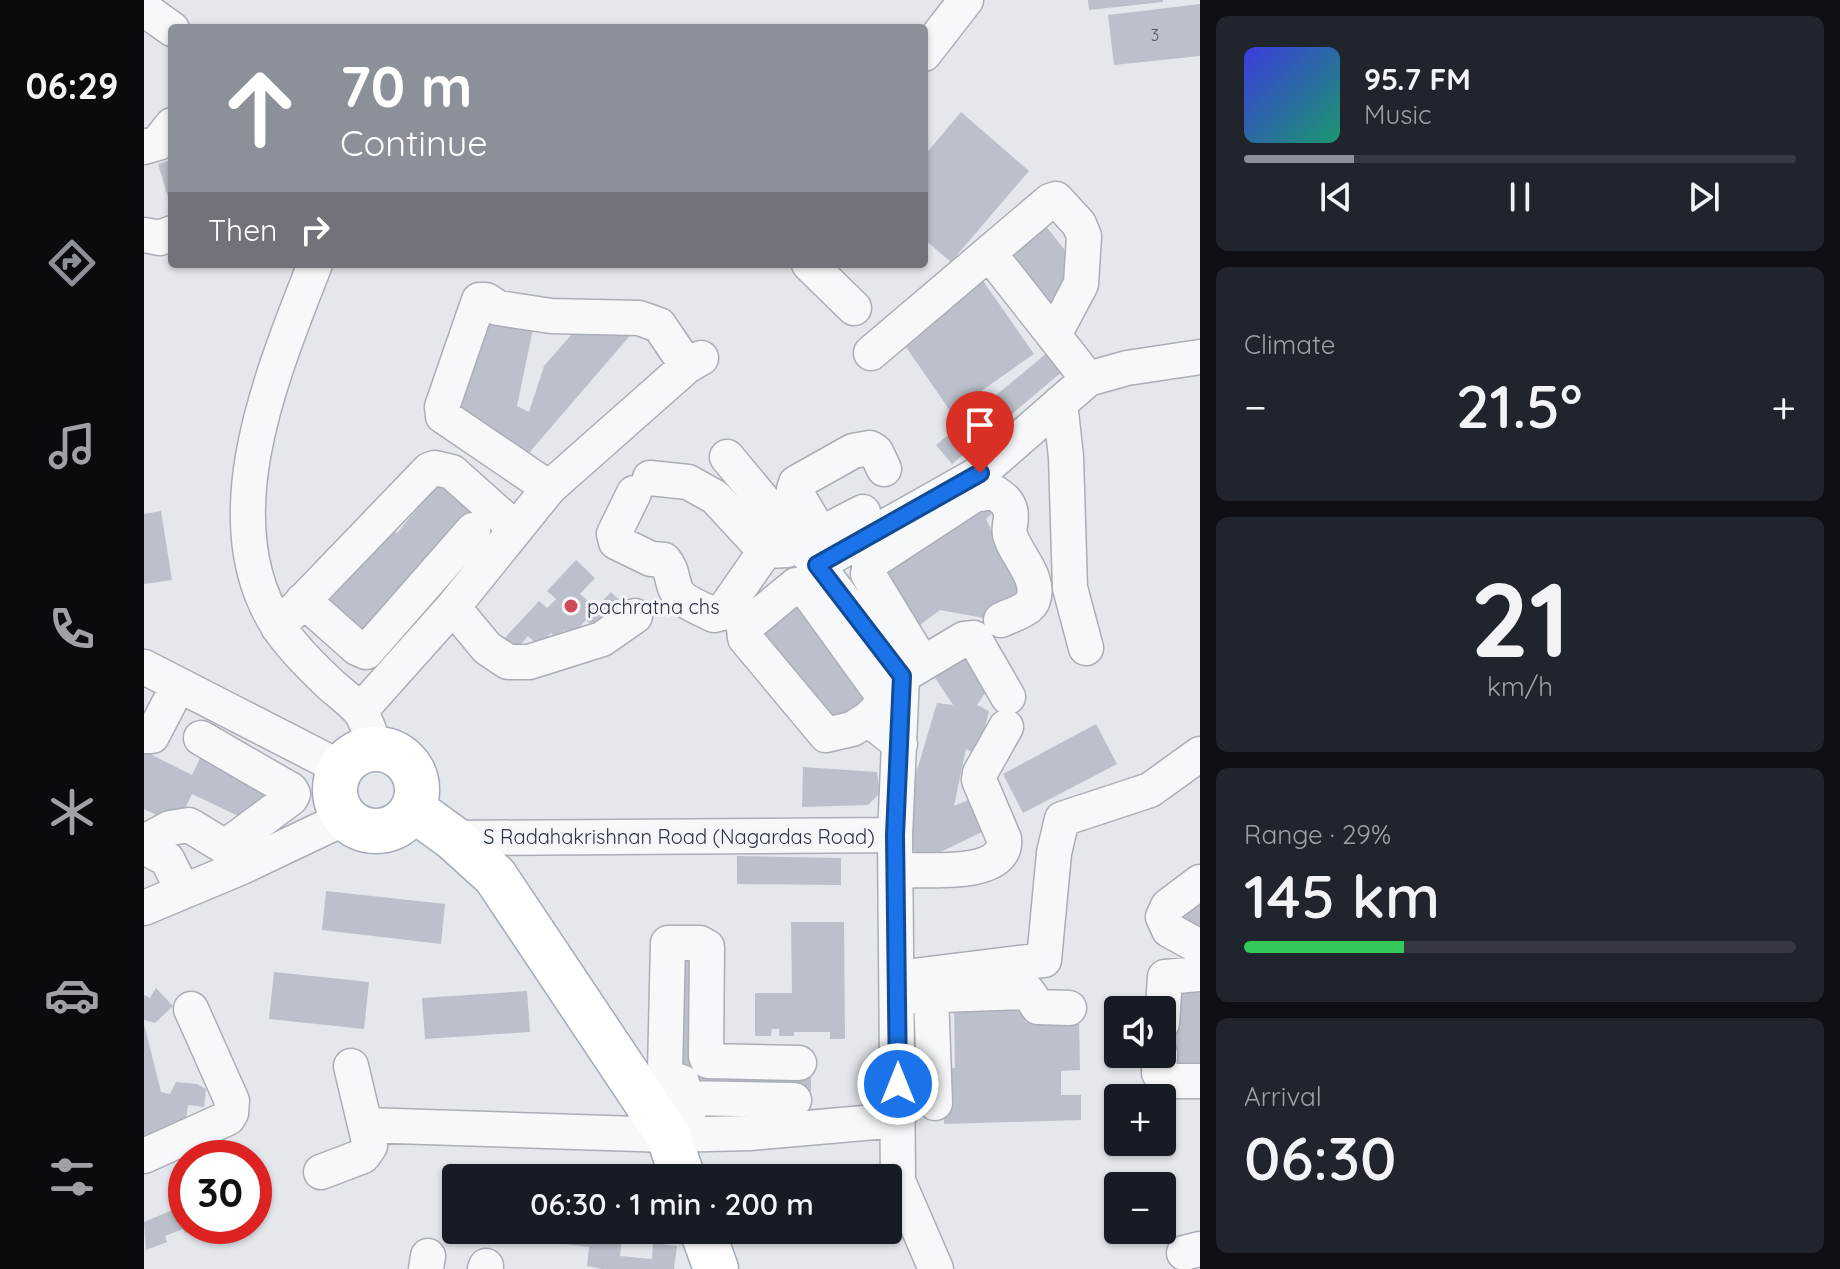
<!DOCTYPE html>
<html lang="en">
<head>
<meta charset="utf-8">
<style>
	:root { --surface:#171b24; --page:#20242c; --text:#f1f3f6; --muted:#9ea1a6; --line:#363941; --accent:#8c9099 }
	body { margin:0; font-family:Quicksand,sans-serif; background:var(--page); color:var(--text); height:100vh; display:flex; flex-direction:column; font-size:30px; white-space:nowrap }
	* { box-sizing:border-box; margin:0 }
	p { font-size:26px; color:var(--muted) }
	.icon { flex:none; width:44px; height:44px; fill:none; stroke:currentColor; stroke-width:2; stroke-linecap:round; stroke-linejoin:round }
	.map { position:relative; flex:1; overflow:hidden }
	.details { display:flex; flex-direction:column; gap:16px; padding:16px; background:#0d0f14; width:640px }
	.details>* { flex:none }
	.guide { position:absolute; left:24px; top:24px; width:760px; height:244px; border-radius:8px; box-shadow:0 2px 6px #0004; background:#8c9099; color:#fff; overflow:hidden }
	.fabs { position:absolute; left:960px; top:996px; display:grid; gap:16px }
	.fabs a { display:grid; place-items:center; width:72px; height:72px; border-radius:8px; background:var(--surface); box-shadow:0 2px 6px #0004; font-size:40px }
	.speed { position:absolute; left:24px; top:1140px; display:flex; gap:16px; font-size:40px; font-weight:700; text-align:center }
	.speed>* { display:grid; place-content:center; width:104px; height:104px; border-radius:50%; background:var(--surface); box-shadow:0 2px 6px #0004; line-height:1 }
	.speed .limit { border:12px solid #d22; background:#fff; color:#111 }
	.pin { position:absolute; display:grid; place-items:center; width:68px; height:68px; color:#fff; margin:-82px -34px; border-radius:50% 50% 50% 0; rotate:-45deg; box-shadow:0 0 8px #0007 }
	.pin .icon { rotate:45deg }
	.me { position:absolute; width:88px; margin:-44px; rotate:0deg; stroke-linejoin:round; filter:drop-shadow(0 0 6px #0008) }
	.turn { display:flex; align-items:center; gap:28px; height:168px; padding:0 40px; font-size:36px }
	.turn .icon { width:104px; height:104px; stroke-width:2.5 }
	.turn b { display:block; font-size:56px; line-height:68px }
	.then { display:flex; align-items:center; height:76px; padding:0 40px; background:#0003; gap:16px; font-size:30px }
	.big { font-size:60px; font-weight:600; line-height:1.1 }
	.details .card { flex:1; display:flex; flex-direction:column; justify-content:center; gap:12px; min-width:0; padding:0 28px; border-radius:12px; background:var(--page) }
	.details .dial { align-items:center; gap:0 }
	.dial b { font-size:104px; line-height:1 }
	.song { display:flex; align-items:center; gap:24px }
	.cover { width:96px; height:96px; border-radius:12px; background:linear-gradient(135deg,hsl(240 70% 55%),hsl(160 70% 35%)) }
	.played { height:8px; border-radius:4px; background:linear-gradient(90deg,var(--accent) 20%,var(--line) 20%) }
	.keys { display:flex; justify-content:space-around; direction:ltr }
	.heat { display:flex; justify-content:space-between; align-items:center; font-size:44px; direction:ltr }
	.charge { height:12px; border-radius:6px; background:linear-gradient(90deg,#34c759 29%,var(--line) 0) }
	.trip { position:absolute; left:298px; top:1164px; width:460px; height:80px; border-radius:8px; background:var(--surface); box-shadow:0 2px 6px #0004; font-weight:600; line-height:80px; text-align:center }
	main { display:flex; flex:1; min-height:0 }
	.tabs { display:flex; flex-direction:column; width:144px; justify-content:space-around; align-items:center; background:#090b0e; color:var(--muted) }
	.tabs .icon { width:56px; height:56px }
	.tabs .on { color:var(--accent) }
	.tabs b { font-size:36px; color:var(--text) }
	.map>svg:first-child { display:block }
</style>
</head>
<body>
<main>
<nav class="tabs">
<b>06:29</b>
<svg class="icon on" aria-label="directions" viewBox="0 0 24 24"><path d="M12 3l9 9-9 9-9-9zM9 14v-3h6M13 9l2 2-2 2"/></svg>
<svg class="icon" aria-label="music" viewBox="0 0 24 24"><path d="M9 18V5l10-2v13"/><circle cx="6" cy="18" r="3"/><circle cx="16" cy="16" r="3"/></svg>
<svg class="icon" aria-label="phone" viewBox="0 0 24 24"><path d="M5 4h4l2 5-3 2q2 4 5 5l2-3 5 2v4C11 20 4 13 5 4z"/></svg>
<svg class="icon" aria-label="climate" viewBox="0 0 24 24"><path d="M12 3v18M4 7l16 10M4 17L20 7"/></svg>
<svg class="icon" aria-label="car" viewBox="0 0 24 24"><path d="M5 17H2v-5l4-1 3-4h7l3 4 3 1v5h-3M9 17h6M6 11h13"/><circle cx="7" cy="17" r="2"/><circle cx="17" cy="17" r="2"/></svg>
<svg class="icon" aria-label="filters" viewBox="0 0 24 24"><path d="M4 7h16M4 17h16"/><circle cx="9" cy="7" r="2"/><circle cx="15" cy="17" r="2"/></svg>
</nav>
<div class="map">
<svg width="1056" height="1269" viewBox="0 0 1056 1269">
	<rect width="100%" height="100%" fill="#e4e7ec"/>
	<!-- building -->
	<path fill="#bbc0ca" d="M944 0H1019V2L945 10Z
		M1056 4V56L970 65 964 15Z
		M817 112 885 171 807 262 780 239V156Z
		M28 160V207H27L14 164Z
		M897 220 920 249 929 290 900 311 858 252Z
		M837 278 890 354 807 412 755 337Z
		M334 314 390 324 373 406 385 412 400 366 435 326 496 324 378 461 315 418Z
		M909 348 925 366 808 464 792 445Z
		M294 484 329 513 224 641 176 600 240 522 253 533Z
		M847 496 853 509 842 519 878 594 840 618 796 610 768 631 730 570Z
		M17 511 28 580 0 584V514Z
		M432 560 451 578 436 594 452 608 467 592 480 605 455 632 442 620 427 636 420 630 413 638 407 633 395 646 384 636 371 651 359 640 395 601 403 608 412 599 403 591Z
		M654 593 732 697 690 728 606 631Z
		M819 641 849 681 833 705 845 711 834 755 822 749 810 806 829 798 842 830 776 862 757 824 793 703 809 705 786 670Z
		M952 724 973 764 879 813 859 774Z
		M60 750 138 788 109 823 48 794 33 825 0 809V751L48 775Z
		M659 767 733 772 736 793 724 805 658 807Z
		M593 856 697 858V885L593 884Z
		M182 891 301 904 297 944 178 930Z
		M1056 894V941L1033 912Z
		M647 922H700L701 1039H686V1032H650V1036H635V1029H628L627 1036H611V993H648Z
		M524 960 562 962 560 1065 667 1067V1091L542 1093Z
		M130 972 225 982 220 1029 125 1019Z
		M1032 986 1056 987V1076L1028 1075Z
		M12 988 29 1006 11 1023 0 1020V995L6 998Z
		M383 991 386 1032 281 1039 278 998Z
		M881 1001V1022L935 1020 936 1070 917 1071V1095H937V1120L800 1124 798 1069 811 1068 810 1003Z
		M0 1024 17 1092 26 1094 32 1082 53 1084 62 1089 60 1107 44 1105 42 1119 0 1137Z
		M110 1191 117 1209 110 1212Z
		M35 1195 40 1205 42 1204V1226H58L41 1233 39 1229 21 1236 23 1242 2 1250 0 1222 31 1209 26 1199Z
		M415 1230H479L476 1256 508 1259 509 1243 533 1246 530 1269H458L443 1266 445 1247 414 1243Z"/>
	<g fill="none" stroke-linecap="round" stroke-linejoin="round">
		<!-- minor casing -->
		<g stroke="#a9aeb7" stroke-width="37">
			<path id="minor" d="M0 9 28 29
				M780 54 822 0
				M0 147 14 143 28 125
				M0 235 16 238 28 233
				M845 253 944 379
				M171 264C130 370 65 519 134 626 146 645 171 670 187 685 196 693 207 701 215 710 223 720 227 737 232 749
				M665 264 710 308
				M727 353 906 201 912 199 935 224 940 236 937 284 910 335
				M916 403 922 457 926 588 942 648
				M583 457 673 565 758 676 751 835
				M506 478 544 482 571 497 621 551 643 550
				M405 488 299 416 298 407 335 300H342L354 308 407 316 495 318 515 325 543 366
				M490 493 470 534 472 542 507 559 520 560C529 570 527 579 532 590 537 602 559 609 570 615L578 613 621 551
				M719 512 682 531 674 530 650 489 652 483 709 451 726 448 732 452 740 469
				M673 565 836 473 944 379 983 368 1056 357
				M159 600 213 648 222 652 329 530
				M309 607 343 648 364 662H385L458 639 491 616
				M134 627 285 470 291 468 308 472 372 529
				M769 648 724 574 726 563 830 495 850 492C857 497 864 501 866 510 869 518 864 527 866 535 872 556 897 577 889 600 886 610 867 615 857 620
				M0 667 197 768
				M758 676 820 639 830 638 864 697
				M216 711 309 607 405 488 543 366 557 358
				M724 719 708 729 682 735 601 638 600 628 652 585 661 588 737 693 739 704 724 719 756 744
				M0 736H8L34 686
				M57 738 147 790 149 794 147 798 81 847
				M309 838 751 835 754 1181 792 1269
				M0 842 26 828 45 825 81 847 95 863
				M0 847 23 859 39 891
				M752 870C779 869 864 879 860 839L835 780 836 773 862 727
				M1056 882 1024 906 1019 917 1025 930 1056 947
				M0 908 98 867 201 818
				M753 978 900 960 910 853 918 819 1006 790 1056 754
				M787 995 791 1103
				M769 996 884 992 894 1007 925 1008
				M1018 1023 1021 977 1056 974
				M1016 1054 1015 1073 1020 1081H1056
				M541 1098 650 1100
				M221 1125 524 1135 606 1133 754 1120
				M547 1135 538 1082 524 1078 521 1072 524 943H556L563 947 562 1056 564 1061 655 1063
				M0 1156 84 1118 87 1113 88 1101 47 1009
				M177 1172 219 1156 226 1146 207 1066
				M1040 1253 1056 1249
				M282 1269 284 1256
				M341 1269 342 1266"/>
		</g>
		<!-- major casing -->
		<g stroke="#a3abb8" stroke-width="47">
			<path id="major" d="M191 790a41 41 0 1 1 82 0a41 41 0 1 1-82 0Z
				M269 809 309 838 351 876 524 1135 539 1178
				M558 1230 572 1269"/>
		</g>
		<!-- minor -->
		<use href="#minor" stroke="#f7f8fa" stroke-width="34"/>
		<!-- major -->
		<use href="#major" stroke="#fff" stroke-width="44"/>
	</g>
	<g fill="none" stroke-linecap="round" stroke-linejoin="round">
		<!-- route casing -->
		<g stroke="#114b97" stroke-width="20">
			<path id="route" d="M754 1084 751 835 758 676 673 565 836 473"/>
		</g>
		<!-- route -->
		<use href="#route" stroke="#1a73e8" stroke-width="14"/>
	</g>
	<!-- markers -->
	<circle fill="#d1495b" stroke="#f4f6f9" stroke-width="3" cx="427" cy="606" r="8"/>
	<g text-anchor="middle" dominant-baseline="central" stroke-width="6" stroke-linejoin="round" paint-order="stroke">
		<!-- number labels -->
		<g font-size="16" fill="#4f5766">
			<text x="1011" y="35">3</text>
		</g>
		<!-- poi labels -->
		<g font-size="20" fill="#2b3445" stroke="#f4f6f9" text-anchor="start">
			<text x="443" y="606">pachratna chs</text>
		</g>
		<!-- street labels -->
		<g font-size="20" fill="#2b3445" stroke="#f4f6f9">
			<text x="535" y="836">S Radahakrishnan Road (Nagardas Road)</text>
		</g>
	</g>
</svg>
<div class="fabs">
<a><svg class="icon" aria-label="sound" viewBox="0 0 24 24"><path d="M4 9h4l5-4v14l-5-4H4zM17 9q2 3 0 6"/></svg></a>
<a>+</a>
<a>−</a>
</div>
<div class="speed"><div class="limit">30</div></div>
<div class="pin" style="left:836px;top:473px;background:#d93025"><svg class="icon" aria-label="arrive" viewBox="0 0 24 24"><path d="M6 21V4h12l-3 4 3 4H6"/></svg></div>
<svg class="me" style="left:754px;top:1084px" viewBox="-20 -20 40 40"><circle r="17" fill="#1a73e8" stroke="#fff" stroke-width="3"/><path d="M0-11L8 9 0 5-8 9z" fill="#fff"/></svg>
<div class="trip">06:30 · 1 min · 200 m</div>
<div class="guide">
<div class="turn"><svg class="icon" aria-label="ahead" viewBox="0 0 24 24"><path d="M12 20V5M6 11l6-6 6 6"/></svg><div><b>70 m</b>Continue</div></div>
<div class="then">Then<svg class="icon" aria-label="right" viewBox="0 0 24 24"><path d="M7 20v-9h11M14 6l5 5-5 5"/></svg></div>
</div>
</div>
<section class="details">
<div class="card">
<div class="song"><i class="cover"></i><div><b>95.7 FM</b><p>Music</p></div></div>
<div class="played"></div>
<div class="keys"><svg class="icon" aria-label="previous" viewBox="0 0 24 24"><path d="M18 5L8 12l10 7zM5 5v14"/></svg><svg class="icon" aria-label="pause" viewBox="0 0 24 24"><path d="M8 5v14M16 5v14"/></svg><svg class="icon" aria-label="next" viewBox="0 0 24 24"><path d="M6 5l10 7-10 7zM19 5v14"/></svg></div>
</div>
<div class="card"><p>Climate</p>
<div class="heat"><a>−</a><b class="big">21.5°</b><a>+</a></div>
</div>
<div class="card dial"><b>21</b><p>km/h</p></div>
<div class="card"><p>Range · 29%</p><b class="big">145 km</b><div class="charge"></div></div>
<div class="card"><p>Arrival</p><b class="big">06:30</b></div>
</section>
</main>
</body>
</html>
